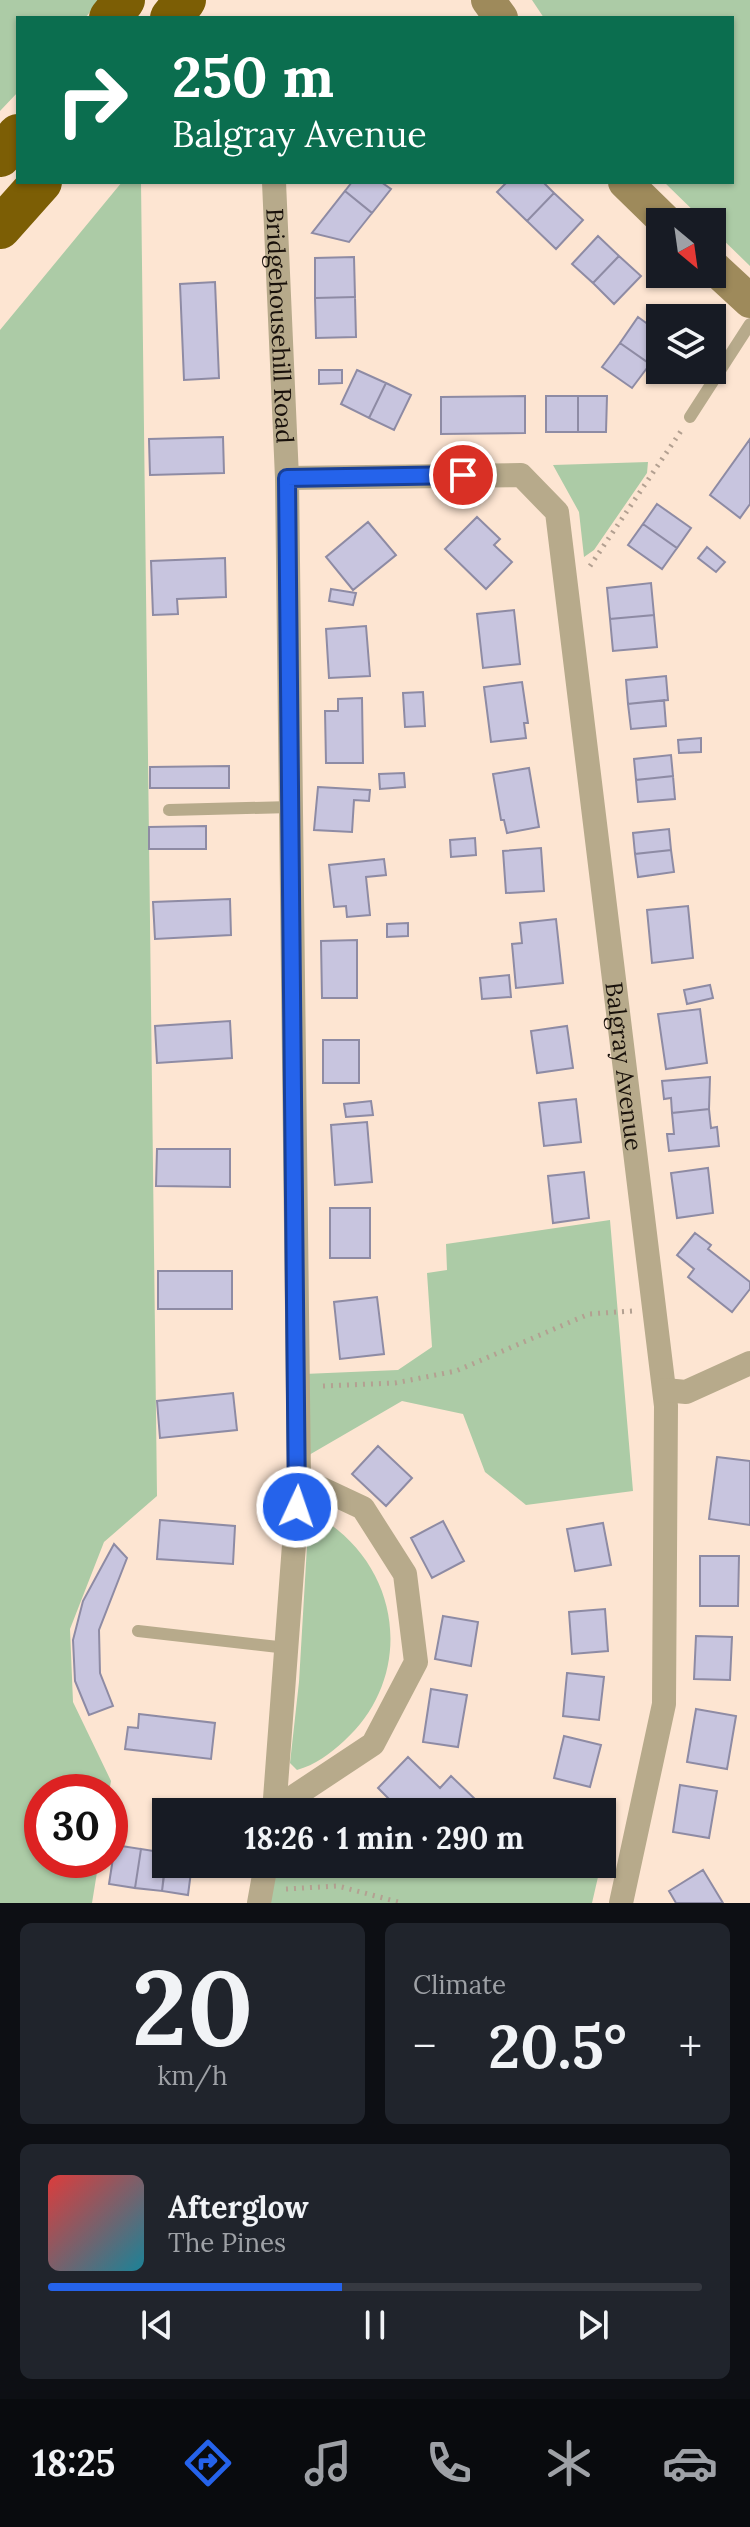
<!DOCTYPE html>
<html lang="en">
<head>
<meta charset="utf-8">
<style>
	:root { --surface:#171b24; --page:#20242c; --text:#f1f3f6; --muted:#9ea1a6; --line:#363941; --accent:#2563eb }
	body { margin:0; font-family:Lora,serif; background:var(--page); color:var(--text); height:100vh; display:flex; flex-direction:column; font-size:30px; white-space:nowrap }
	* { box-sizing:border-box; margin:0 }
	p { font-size:26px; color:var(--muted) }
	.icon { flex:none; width:44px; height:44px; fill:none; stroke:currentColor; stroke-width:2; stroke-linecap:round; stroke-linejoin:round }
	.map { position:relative; height:1903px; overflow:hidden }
	.drawer { display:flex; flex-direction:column; gap:20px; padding:20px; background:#0d0f14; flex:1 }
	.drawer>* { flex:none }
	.banner { position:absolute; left:16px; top:16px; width:718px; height:168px; border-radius:0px; box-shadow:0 2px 6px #0004; background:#0b6e4f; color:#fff; overflow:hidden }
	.needle { width:52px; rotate:151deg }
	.buttons { position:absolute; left:646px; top:208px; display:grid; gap:16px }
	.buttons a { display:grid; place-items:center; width:80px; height:80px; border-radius:0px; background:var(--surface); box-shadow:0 2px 6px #0004; font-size:40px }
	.speed { position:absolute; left:24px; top:1774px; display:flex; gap:16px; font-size:40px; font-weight:700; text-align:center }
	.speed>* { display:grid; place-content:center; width:104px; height:104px; border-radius:50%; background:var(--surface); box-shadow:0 2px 6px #0004; line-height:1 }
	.speed .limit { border:12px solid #d22; background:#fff; color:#111 }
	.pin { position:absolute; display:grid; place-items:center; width:68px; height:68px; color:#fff; margin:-34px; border:4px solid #fff; border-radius:50%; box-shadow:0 2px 8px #0007 }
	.me { position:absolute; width:88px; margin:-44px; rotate:3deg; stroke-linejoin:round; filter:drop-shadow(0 0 6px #0008) }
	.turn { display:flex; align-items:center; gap:28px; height:168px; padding:0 24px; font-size:36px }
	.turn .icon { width:104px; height:104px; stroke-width:2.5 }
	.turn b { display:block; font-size:56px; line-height:68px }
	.big { font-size:60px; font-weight:800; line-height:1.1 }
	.drawer .tile { flex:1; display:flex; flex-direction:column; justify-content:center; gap:12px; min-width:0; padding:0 28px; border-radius:12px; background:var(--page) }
	.drawer .dial { align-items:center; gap:0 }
	.dial b { font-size:104px; line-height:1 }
	.song { display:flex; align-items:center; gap:24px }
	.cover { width:96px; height:96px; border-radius:12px; background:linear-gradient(135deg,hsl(0 70% 55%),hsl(190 70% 35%)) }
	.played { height:8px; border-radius:4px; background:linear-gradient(90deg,var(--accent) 45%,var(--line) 45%) }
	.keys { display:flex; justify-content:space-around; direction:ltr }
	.heat { display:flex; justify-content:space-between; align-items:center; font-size:44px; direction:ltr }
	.drawer .tiles { flex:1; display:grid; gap:20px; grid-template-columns:1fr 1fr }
	.tile:last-child { grid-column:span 2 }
	.trip { position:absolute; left:152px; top:1798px; width:464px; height:80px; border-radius:0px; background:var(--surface); box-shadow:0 2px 6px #0004; font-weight:800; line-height:80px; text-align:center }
	.dock { display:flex; height:128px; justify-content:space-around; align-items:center; background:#090b0e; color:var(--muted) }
	.dock .icon { width:56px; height:56px }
	.dock .selected { color:var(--accent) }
	.dock b { font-size:36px; color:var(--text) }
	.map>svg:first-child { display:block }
</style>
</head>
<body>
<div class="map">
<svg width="750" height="1903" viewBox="0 0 750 1903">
	<rect width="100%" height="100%" fill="#fde5d2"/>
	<!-- green -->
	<path fill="#accba6" d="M0 0H100L85 18H18V92L0 111Z
		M532 0H750V266L712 229V222H705L664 182H732V18H544Z
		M122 182H141L157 1496 104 1542 70 1629 73 1702 111 1781 109 1792H42V1860H99L92 1903H0V330Z
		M648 462 647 473 594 550 584 557 579 512 553 465Z
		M610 1220 633 1491 526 1505 485 1472 463 1414 402 1401 309 1455 304 1374 398 1370 432 1347 427 1273 447 1270 446 1244Z
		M324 1520C403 1571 414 1678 344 1741 330 1754 315 1765 297 1770L290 1763 299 1682 308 1529Z
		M273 1864H291L347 1878 429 1870 432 1864H601L592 1903H265Z"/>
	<!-- building -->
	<path fill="#c8c5df" stroke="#8e8ba4" stroke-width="2" d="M352 182H381L391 189 372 213 345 191Z
		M507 182H543L554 193 527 221 497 192Z
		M345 191 372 213 349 242 312 233Z
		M554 193 583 220 556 249 527 221Z
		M598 236 619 256 593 283 572 264Z
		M619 256 641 276 614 304 593 283Z
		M354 257 355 297 315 298V258Z
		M215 282 219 378 184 380 180 284Z
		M355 297 356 337 316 338 315 298Z
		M638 317 660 333V349L650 364 620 343Z
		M620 343 650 364 632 388 602 367Z
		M319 370H342V383L319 384Z
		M357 370 386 383 369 418 341 404Z
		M386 383 411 395 394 430 369 418Z
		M525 396V433L441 434V397Z
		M546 396H578V432H546Z
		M578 396H607L606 432H578Z
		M223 437 224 473 150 475 149 439Z
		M750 439V504L740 518 710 495Z
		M657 504 691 528 677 548 643 524Z
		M477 517 500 539 494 545 512 562 486 589 445 549Z
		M368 522 396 555 353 590 326 557Z
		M643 524 677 548 662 569 628 545Z
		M707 547 725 562 716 572 698 558Z
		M225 558 226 597 177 599 178 614 153 615 151 561Z
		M651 583 654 615 610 619 607 588Z
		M331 589 356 593 353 605 329 601Z
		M514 610 520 664 483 668 477 614Z
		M654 615 657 647 613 651 610 619Z
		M366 626 370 676 329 678 326 629Z
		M666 676 668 700 628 704 626 680Z
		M522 682 528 723H524L526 738 491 742 484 687Z
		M423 692 425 726 405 727 403 693Z
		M362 698 363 763H326L325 711H338V699Z
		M664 700 666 726 631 729 628 704Z
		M701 738V752L679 753 678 740Z
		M671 755 673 776 636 780 634 759Z
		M229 766V788H150V767Z
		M529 768 539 827 507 833 504 820H501L493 774Z
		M404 773 405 787 380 789 379 774Z
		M673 776 675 799 638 802 636 780Z
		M318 787 370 790 369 801 354 800 352 832 314 830Z
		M206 826V849H149V827Z
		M669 829 671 850 635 854 633 833Z
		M475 838 476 855 451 857 450 840Z
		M541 848 544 891 506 893 503 851Z
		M671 850 674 872 638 877 635 854Z
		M384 859 386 875 366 877 370 915 347 917 346 906 334 907 329 865Z
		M230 899 231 935 155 939 153 902Z
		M688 906 693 958 652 963 647 910Z
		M556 919 563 983 516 988 512 944 522 943 520 923Z
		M408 923V936L387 937V924Z
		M357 940V998H322L321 941Z
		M509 975 511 997 482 999 480 978Z
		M710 985 713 998 687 1004 684 990Z
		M700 1009 707 1063 666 1069 658 1014Z
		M230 1021 232 1058 157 1063 155 1026Z
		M567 1026 573 1068 537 1073 531 1031Z
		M323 1040H359V1083H323Z
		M710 1077 709 1109 672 1113 671 1098 664 1099 662 1081Z
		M576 1099 581 1142 544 1146 539 1103Z
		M371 1101 373 1115 346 1117 344 1104Z
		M709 1109 711 1128 717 1127 719 1146 669 1151 667 1134H674L672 1113Z
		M367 1122 372 1182 335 1185 331 1125Z
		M157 1149H230V1187L156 1186Z
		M708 1168 713 1213 677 1218 671 1173Z
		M584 1172 589 1218 553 1223 548 1176Z
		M330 1208H370V1258H330Z
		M695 1233 711 1245 708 1249 750 1282V1289L732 1312 688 1277 694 1269 677 1255Z
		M158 1271H232V1309H158Z
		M377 1297 384 1354 340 1359 334 1302Z
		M233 1393 237 1430 160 1438 157 1401Z
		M378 1446 412 1478 386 1506 352 1474Z
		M717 1457 750 1461V1525L709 1519Z
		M160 1520 235 1526 233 1564 157 1559Z
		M443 1521 464 1561 432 1578 411 1538Z
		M603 1523 611 1565 575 1571 567 1529Z
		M114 1544 127 1558 99 1630 100 1673 113 1706 89 1715 75 1681 73 1640 83 1601Z
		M700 1556H739L738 1606H700Z
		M605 1609 608 1651 572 1654 569 1612Z
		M443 1616 478 1622 471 1666 435 1659Z
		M696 1636 732 1637 730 1680 694 1679Z
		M567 1673 604 1677 599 1720 563 1716Z
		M431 1689 467 1695 458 1747 423 1742Z
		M696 1709 736 1716 727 1769 687 1762Z
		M139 1714 215 1723 211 1759 125 1749 128 1727 138 1728Z
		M564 1736 601 1745 590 1787 554 1778Z
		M408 1757 440 1788 451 1776 476 1800 465 1812H455L448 1805 440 1812H402L378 1788Z
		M680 1785 717 1791 709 1838 673 1832Z
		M548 1801 584 1809V1812H546Z
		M115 1845 141 1849 135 1888 109 1884Z
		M141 1849 166 1853 162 1891 135 1888Z
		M166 1861V1864H192L188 1895 162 1891Z
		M703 1870 723 1903H676L669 1891Z"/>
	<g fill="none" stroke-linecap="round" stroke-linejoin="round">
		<!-- path -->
		<path stroke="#b3a091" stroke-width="5" stroke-dasharray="2 6" stroke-linecap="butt" d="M590 566 681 431
			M323 1386 395 1383 456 1371 589 1314 632 1311
			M286 1889 338 1886 402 1903"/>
		<!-- lane -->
		<path stroke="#b7aa8b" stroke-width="12" d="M690 417 750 324
			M169 810 291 807
			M138 1631 287 1648"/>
		<!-- street -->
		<g stroke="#b7aa8b" stroke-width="24">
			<path id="s1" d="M274 182 287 478 299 1478 274 1812"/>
			<path id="s2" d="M287 478 521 475 557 512 666 1406 664 1704 621 1903"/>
			<path d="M665 1390 686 1392 750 1363"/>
			<path d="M275 1809 373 1744 416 1662 405 1574 363 1508 299 1478"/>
			<path d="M259 1903 266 1864"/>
		</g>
		<!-- secondary -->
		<path stroke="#9e8a5b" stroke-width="34" d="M488 0 501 18
			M625 182 666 222
			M712 266 750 301"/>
		<!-- highway -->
		<path stroke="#7c5e05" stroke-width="42" d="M110 18 124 0
			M171 18 185 0
			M0 156 18 135
			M0 228 41 182"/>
	</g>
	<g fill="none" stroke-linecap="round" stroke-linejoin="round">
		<!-- route casing -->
		<g stroke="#184099" stroke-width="20">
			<path id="route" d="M297 1507 287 478 463 475"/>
		</g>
		<!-- route -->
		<use href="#route" stroke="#2563eb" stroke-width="14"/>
	</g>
	<g text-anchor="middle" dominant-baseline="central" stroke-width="6" stroke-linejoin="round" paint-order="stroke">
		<!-- street labels -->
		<g font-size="24" fill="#19110b" stroke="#fff">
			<text stroke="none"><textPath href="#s1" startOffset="144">Bridgehousehill Road</textPath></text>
			<text stroke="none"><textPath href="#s2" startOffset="844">Balgray Avenue</textPath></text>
		</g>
	</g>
</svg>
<div class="buttons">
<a><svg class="needle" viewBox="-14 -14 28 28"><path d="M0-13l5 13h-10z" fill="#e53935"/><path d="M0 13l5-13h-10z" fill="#9ea1a6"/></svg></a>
<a><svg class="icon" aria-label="layers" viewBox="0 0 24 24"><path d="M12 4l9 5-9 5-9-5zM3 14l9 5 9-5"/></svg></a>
</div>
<div class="speed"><div class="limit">30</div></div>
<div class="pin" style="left:463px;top:475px;background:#d93025"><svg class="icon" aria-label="arrive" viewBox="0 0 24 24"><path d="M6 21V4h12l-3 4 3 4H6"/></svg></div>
<svg class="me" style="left:297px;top:1507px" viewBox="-20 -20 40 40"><circle r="17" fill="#2563eb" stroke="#fff" stroke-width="3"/><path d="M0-11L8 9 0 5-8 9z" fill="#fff"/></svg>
<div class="trip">18:26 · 1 min · 290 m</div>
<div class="banner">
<div class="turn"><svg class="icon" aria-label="right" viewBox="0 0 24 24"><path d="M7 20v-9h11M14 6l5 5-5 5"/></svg><div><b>250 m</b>Balgray Avenue</div></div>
</div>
</div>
<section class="drawer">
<div class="tiles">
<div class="tile dial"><b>20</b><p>km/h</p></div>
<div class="tile"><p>Climate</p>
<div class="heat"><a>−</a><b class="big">20.5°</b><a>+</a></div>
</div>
<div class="tile">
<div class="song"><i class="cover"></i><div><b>Afterglow</b><p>The Pines</p></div></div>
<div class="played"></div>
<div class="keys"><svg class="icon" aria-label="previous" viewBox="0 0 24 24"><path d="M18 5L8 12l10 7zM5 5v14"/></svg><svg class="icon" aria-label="pause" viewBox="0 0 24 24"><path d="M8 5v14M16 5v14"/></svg><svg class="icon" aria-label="next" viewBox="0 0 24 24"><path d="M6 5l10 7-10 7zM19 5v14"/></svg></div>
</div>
</div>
</section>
<nav class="dock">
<b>18:25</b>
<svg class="icon selected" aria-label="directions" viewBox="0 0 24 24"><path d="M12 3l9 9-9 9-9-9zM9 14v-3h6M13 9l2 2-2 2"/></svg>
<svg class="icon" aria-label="music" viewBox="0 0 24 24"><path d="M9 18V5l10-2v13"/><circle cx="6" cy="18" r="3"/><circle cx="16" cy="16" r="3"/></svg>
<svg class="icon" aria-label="phone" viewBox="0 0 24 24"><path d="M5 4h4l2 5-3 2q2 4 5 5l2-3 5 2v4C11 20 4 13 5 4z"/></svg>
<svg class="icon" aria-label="climate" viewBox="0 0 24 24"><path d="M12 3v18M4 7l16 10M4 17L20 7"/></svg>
<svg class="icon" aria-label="car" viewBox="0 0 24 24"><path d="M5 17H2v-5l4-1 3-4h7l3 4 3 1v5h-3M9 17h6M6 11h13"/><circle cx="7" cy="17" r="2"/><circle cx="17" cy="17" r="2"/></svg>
</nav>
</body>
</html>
